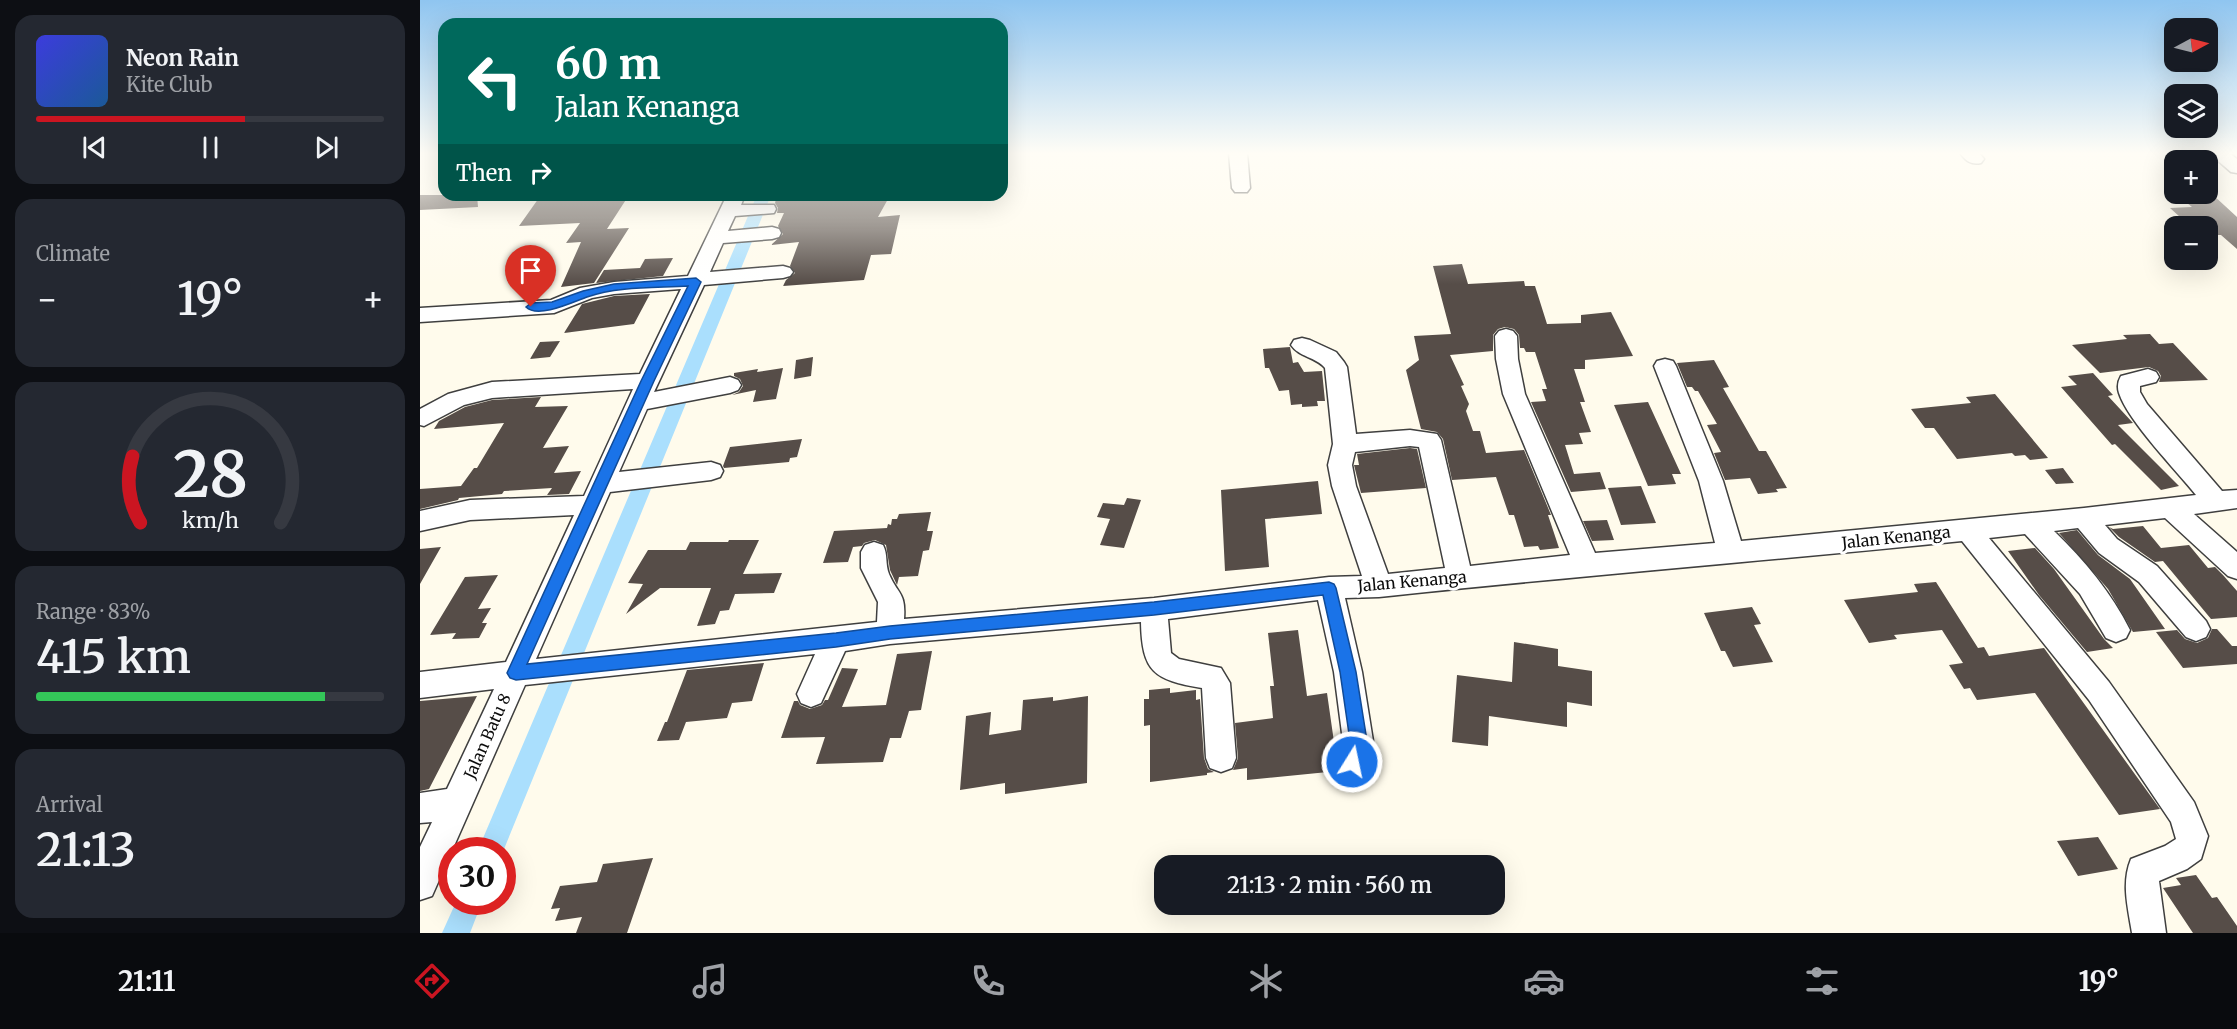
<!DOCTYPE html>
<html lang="en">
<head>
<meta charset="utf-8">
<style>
	:root { --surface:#171b24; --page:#242831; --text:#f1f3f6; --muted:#9ea1a6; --line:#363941; --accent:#cb1521 }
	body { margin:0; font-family:Merriweather,serif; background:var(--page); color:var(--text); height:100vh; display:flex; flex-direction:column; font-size:22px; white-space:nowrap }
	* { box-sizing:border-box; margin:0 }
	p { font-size:20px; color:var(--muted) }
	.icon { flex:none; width:33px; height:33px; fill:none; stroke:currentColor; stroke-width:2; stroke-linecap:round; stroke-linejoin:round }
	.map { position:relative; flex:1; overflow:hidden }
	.sheet { display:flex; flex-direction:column; gap:15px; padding:15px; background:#0d0f14; width:420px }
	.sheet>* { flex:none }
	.guide { position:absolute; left:18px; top:18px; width:570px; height:183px; border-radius:18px; box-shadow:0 6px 24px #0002; background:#00695c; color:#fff; overflow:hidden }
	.needle { width:39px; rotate:83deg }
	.buttons { position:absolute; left:1744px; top:18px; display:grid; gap:12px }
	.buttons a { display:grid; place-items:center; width:54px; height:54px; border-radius:12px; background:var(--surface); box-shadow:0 6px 24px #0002; font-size:30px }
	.speed { position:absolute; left:18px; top:837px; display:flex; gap:12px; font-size:30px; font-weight:700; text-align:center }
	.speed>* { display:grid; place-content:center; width:78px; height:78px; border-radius:50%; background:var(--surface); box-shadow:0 6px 24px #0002; line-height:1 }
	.speed .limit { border:9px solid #d22; background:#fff; color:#111 }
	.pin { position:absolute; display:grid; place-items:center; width:51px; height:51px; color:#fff; margin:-62px -26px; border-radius:50% 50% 50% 0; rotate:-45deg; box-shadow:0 0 6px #0007 }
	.pin .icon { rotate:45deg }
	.me { position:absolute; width:66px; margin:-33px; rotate:10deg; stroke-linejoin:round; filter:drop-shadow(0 0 4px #0008) }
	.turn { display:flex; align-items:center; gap:21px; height:126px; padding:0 18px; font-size:27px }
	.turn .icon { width:78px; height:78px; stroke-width:2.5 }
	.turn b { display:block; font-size:42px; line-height:51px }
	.then { display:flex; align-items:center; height:57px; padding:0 18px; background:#0003; gap:12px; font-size:22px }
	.big { font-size:45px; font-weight:600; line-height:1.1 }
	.sheet .widget { flex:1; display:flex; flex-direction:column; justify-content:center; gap:9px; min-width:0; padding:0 21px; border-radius:18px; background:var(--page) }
	.sheet .dial { align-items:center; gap:0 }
	.dial svg { height:156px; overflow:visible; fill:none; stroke:var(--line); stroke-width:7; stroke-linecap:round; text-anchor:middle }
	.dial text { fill:var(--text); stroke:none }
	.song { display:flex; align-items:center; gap:18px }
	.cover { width:72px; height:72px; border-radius:9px; background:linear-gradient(135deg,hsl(240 70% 55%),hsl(210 70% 35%)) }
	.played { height:6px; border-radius:3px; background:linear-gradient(90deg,var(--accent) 60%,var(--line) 60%) }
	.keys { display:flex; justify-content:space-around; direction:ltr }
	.heat { display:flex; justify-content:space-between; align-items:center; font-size:33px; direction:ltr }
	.charge { height:9px; border-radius:4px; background:linear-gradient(90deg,#34c759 83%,var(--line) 0) }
	.trip { position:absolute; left:734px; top:855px; width:351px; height:60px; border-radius:18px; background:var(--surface); box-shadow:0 6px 24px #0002; font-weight:600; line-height:60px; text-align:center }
	.menu { display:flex; height:96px; justify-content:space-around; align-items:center; background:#090b0e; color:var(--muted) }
	.menu .icon { width:42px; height:42px }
	.menu .active { color:var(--accent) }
	.menu b { font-size:27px; color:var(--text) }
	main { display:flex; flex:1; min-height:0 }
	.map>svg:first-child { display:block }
</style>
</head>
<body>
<main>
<section class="sheet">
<div class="widget">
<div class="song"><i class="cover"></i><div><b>Neon Rain</b><p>Kite Club</p></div></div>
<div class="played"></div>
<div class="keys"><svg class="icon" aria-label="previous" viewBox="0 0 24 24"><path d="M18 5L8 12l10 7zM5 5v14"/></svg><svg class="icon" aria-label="pause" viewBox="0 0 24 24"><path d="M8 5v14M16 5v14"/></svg><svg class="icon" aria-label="next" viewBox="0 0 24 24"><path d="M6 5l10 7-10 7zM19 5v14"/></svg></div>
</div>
<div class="widget"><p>Climate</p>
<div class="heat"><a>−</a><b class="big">19°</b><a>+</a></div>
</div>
<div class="widget dial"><svg viewBox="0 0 100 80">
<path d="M14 69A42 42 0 1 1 86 69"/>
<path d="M14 69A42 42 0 0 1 10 35" stroke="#cb1521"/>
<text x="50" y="56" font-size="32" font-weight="700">28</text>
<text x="50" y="72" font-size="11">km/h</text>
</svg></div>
<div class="widget"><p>Range · 83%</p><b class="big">415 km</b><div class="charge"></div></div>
<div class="widget"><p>Arrival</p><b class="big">21:13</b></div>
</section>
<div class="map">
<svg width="1817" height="933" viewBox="0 0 1817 933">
	<rect width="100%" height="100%" fill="#fffbec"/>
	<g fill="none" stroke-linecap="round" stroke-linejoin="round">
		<!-- canal -->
		<path fill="#aadffd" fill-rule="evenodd" d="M337 195H351L82 854V850H58Z
			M36 902H62L50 933H22Z"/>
	</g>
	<!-- building -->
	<path fill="#564d48" d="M1756 194H1792L1817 217V249L1801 235H1788V226H1770L1750 208 1772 207Z
		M0 195H57L58 207 0 210Z
		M121 195H209L187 229 209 228 174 283 141 287 161 242 146 243 160 223 99 226Z
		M357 195H434L433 197 468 199 458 217 480 215 471 254 451 255 444 280 363 286 366 280 375 273 370 266 379 242 351 245 363 234 358 226 364 213H357L358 208 355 203Z
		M253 258 243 276 176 283 184 270 220 268 225 259Z
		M1042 264 1048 284 1104 281 1105 286H1115L1127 324 1161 323V315L1191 312 1213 356 1165 360V369H1154L1165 402H1160L1171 432 1159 433 1163 444 1145 445 1154 474 1180 472 1186 489 1151 492 1111 402 1126 401 1122 389H1127L1115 352H1106L1104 348H1100L1099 335 1094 329 1085 327 1078 329 1073 335V351L1030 355 1044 385 1041 386 1049 404 1046 411 1053 431H1060L1066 453 1104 450 1131 515H1128L1139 548 1120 550 1118 546 1104 547 1094 515H1089L1076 477 1032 480 1023 439 1017 432 1001 429 986 370 999 360 994 336 1031 334 1013 266Z
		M230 294 214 324 144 333 162 304 194 296Z
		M1730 334 1739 344 1753 343 1788 380 1739 382 1741 376 1738 371 1729 367 1680 373 1652 345 1707 339 1703 335Z
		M140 341 130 357 110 359 120 342Z
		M870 347 873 363 878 362 884 372 902 371 905 401H897L898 406 882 407V404L871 405 869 390 859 391 849 368H845L843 349Z
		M393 357 391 376 374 379 376 360Z
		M1294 360 1309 387 1303 388 1339 451H1346L1367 488 1356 489 1358 492 1338 494 1330 478 1305 480 1294 453 1301 452 1287 425 1297 424 1278 391H1275L1272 387H1267L1257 363Z
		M363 368 356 399 333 402 336 390 312 395 319 392 323 386 320 379 314 376V373L338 369 337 372Z
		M1673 373 1693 395 1688 396 1713 423 1698 425 1759 486 1741 490 1695 444 1692 445 1641 387 1657 385 1648 376Z
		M1575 394 1628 458 1610 460 1605 455 1595 456 1592 453 1537 459 1514 428H1505L1491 409 1551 403 1546 397Z
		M121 397 115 407 148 406 123 448 149 446 134 473 161 471 149 494 127 495 132 488 84 491 82 494 39 498 38 500 0 509V489L41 486 54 468H57L84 423 14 429 19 421 45 407 72 400Z
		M1228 402 1261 474H1252L1256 484 1228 486 1194 405Z
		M382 439 377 457 370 458 369 462 304 468 303 466 310 447Z
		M990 448 997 449 1006 488 941 493 934 465H939L937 454Z
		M1643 468 1654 483 1636 484 1625 470Z
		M898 481 902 514 845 519 849 567 805 571 801 490Z
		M1221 486 1236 523 1201 525 1188 488Z
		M707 498 721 500 704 548 680 545 690 519 677 517 683 503 704 505Z
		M511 512 507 531H513L509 550 503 551 498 576 479 577 477 585 470 570 466 545 455 540 444 543 442 546 433 547 428 562 403 563 414 531 467 528 468 524 471 525 472 519H477L479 514Z
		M1187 520 1194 540 1172 541 1163 521Z
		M1723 526 1741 548 1769 545 1788 568 1795 567 1803 575 1817 591V617L1791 619 1743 561 1735 562 1699 537 1689 527 1693 529Z
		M1657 530 1678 555 1710 579 1745 629 1713 632 1688 589 1639 533Z
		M309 540H339L323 574 362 573 354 593 315 594 309 610 300 611 295 624 277 626 291 588H240L206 614 223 584 208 583 228 550H266L270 542H308Z
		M21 547 0 584V549Z
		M1615 548 1634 569 1684 639 1693 648 1667 652 1619 595 1588 551Z
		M78 575 58 609 71 608 62 623H67L59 638 32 639 36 633 10 635 45 577Z
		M1516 582 1558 648 1564 647 1569 656 1624 648 1740 809 1699 815 1615 693 1557 700 1550 688 1544 689 1529 665 1543 663 1522 630 1474 635 1477 639 1449 643 1424 600 1498 592 1494 584Z
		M1332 607 1341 624 1334 625 1353 662 1313 667 1305 651H1301L1284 613Z
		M1792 629H1797L1812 646H1817V664L1763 668 1736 632 1757 630 1765 639 1777 643 1788 638Z
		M878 630 887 696 907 693 916 756 915 763 918 771 827 780V768L813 770 818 758 815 723 853 718 850 686H854L848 633Z
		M1094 642 1138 649V666L1172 671V706L1147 702V727L1069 716 1068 746 1032 742 1037 675 1092 682Z
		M512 651 501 710 489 711 481 738H470L463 762 396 764 405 737 361 738 374 701H378L380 705 390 709 402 705 405 700H408L422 668 438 669 422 707 466 705 477 654Z
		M344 663 332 701 312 703 307 718 266 722 259 740 237 741 245 722H247L267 670Z
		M750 688V693L776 690V700L780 699 784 758 788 769 794 772 787 773V775L730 782V725L724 726V699H729V690Z
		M57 696 9 789 0 791V701Z
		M668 696 667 783 585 794V783L540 790 546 716 571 712 569 735 601 730 603 700 633 697V701Z
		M1678 837 1698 869 1658 876 1637 841Z
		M233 858 207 933H156L162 917 135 921 140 908 131 909 140 886 177 882 183 864Z
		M1776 875 1792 898 1797 897 1817 926V933H1773L1743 888 1761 885 1756 878Z"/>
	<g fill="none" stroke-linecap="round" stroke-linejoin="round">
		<!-- minor casing -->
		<g stroke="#3f3f3f" stroke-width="3">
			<path id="minor" d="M809 153H827L830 188 827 192H815L812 188Z
				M1540 153H1559L1564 159 1561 163C1551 165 1546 161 1540 153Z
				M1789 153H1809L1817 159V173L1811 172Z
				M307 195H325L321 205H354L356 209 354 213 315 216 308 231 352 227 359 229 361 233 359 237 352 239 303 243 290 272 363 266 370 268 373 272 370 276 363 278 284 285 234 392 310 377 318 380 321 385 318 390 310 393 227 409 199 472 291 462 300 465 303 471 300 477 291 480 190 492 116 659 457 622 458 602 441 568V552L445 545 454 542 463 545C468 554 465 564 469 574 478 595 486 592 484 619L734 598 909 577 942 576 912 486 908 465 913 444 905 368C896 357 879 357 871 345L874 340 882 338 890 340 916 352 924 362 927 367 936 434 990 430 1017 434 1021 440 1050 566 1150 555 1083 394 1076 359 1075 336 1079 331 1086 329 1093 331 1097 336 1098 359 1105 394 1175 553 1295 543 1279 481 1234 366 1237 361 1245 359 1253 361 1256 366 1303 481 1321 541 1664 508 1776 495C1756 470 1708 421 1699 393 1697 387 1698 381 1701 376L1728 369 1736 372 1739 377 1736 382 1720 386V392L1727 404 1802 491 1817 490V508L1774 514 1817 552V579L1808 576 1745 518 1685 525 1697 539 1737 566 1786 621 1790 629 1786 637 1776 641 1766 637 1719 582 1679 553 1658 528 1634 531C1665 561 1691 592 1710 630L1706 638 1696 642 1686 638 1660 594 1605 534 1569 538 1689 682 1774 802 1788 836 1781 859 1767 869 1739 881 1746 933H1712C1708 908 1701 883 1711 859L1745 846 1756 839 1751 822 1669 700 1542 541C1348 561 1153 576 959 597L925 598 942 672 953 741 943 772 932 776 921 772 917 762 923 741 914 672 898 600 748 619 751 653 759 659 801 668 810 683 816 758 812 768 801 772 790 768 786 758 782 688C734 680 722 672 721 622L470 644 425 651 401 703 391 707 381 703 377 694 395 654 105 685 12 896 0 900V847L12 822 0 823V793L27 789 74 689 0 698V672L86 662 154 515 50 520 0 531V511L50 500 164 496 213 389 72 398 44 405 4 426 0 425V409L28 394 72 382 220 374 261 289 194 294 172 298 134 313 0 322V308L131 300 160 288 194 282 268 276ZM990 446 999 447 1025 568 968 574 936 486 932 465 935 452Z"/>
		</g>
		<!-- minor -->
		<use href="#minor" fill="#fff" fill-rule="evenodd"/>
	</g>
	<!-- sky -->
	<linearGradient id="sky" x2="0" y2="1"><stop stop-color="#8fc5f0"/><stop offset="0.54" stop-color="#fffdf6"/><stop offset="1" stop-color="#fffdf6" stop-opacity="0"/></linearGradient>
	<rect width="1817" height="284" fill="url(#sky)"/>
	<!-- route -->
	<path fill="#1a73e8" stroke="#114b97" stroke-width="1.5" d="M276 278 281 282 234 381 107 664 416 633 470 626 734 602 909 582 914 584 916 588 936 672 947 741 938 768 932 770 926 768 923 762 930 741 920 672 903 595 734 615 470 639 416 647 96 680 90 678 87 673 221 381 268 286C235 288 198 286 167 297 153 302 118 319 106 307L111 303 132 302 163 291 194 284Z"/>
	<g text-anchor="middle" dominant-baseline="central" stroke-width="6" stroke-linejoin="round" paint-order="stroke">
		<!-- street labels -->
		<g font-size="16" fill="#0c0c0c" stroke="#fff">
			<text transform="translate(1476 537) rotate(-6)">Jalan Kenanga</text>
			<text transform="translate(992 581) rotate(-5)">Jalan Kenanga</text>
			<text transform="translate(67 736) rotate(-66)">Jalan Batu 8</text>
		</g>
	</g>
</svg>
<div class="buttons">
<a><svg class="needle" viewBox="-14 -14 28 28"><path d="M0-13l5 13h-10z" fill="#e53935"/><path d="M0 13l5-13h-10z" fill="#9ea1a6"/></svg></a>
<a><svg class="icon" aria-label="layers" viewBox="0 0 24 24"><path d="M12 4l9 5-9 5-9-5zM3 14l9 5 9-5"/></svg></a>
<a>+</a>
<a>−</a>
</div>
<div class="speed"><div class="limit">30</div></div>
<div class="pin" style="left:111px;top:307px;background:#d93025"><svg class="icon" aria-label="arrive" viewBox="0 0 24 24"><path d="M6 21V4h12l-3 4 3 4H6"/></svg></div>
<svg class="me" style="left:932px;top:762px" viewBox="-20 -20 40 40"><circle r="17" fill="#1a73e8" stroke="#fff" stroke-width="3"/><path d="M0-11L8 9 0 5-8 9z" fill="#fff"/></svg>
<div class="trip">21:13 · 2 min · 560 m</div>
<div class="guide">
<div class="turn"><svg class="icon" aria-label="left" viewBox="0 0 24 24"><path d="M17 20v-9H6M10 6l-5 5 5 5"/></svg><div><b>60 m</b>Jalan Kenanga</div></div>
<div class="then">Then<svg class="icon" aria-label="right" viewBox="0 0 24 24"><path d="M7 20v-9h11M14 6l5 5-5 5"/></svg></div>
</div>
</div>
</main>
<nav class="menu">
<b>21:11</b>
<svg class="icon active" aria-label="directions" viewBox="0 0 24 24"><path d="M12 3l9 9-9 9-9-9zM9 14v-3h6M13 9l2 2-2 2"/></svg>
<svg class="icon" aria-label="music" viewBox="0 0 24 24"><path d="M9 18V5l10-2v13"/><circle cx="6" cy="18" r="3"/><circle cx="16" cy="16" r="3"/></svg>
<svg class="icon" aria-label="phone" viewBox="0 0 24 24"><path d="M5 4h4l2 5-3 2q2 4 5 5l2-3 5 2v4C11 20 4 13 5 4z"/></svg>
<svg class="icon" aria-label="climate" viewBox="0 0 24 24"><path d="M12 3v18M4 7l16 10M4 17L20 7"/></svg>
<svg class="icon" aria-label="car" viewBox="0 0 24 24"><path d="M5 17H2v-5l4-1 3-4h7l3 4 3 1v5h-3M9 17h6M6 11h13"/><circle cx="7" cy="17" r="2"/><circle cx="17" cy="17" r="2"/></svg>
<svg class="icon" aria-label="filters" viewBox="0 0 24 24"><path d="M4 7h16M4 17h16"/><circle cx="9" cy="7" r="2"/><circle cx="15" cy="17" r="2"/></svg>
<b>19°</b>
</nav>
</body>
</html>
